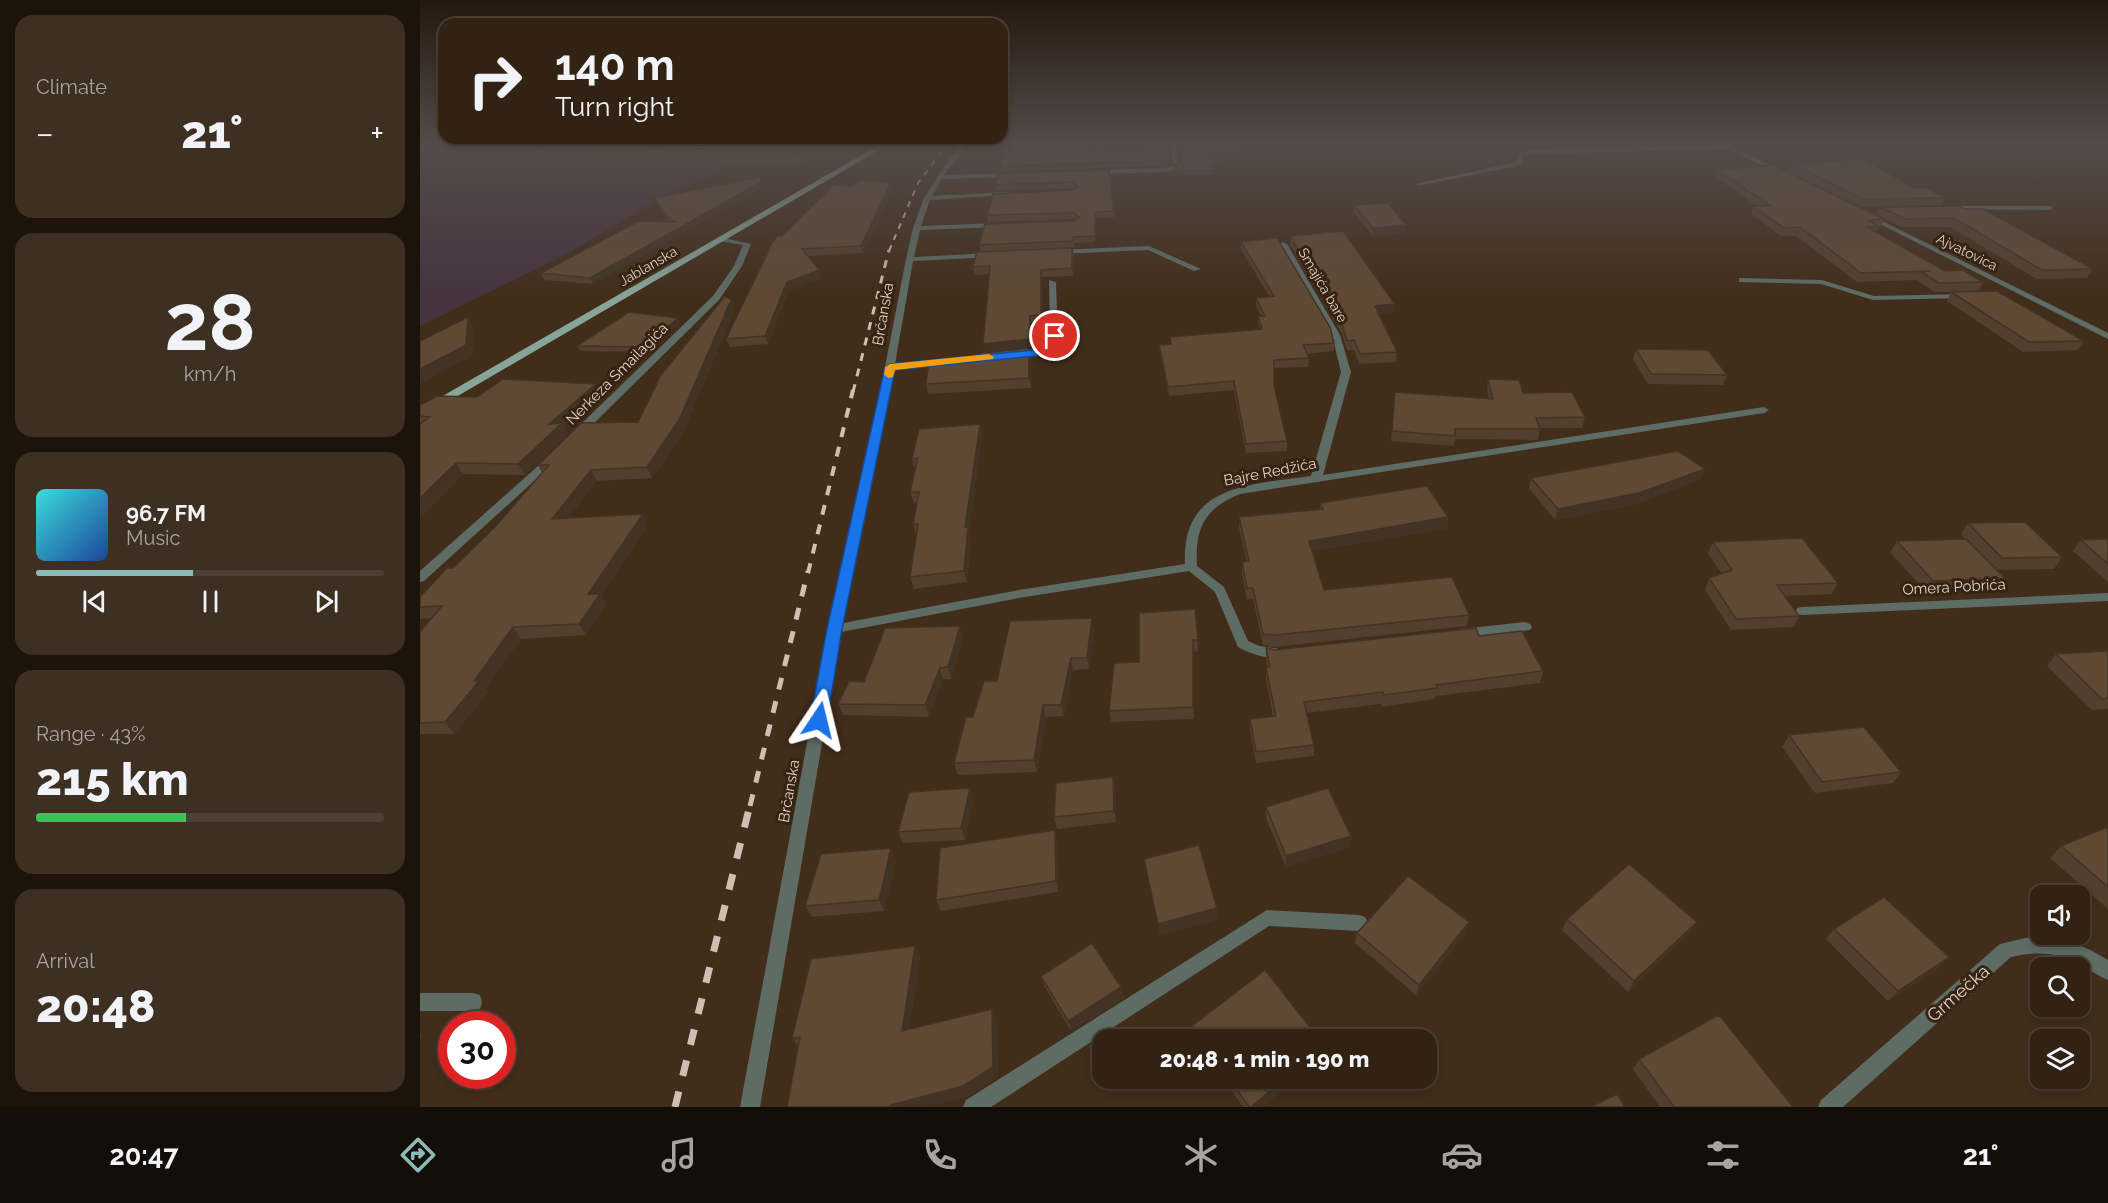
<!DOCTYPE html>
<html lang="en">
<head>
<meta charset="utf-8">
<style>
	:root { --surface:#322214; --page:#3d2f22; --text:#f1f3f6; --muted:#a8a4a0; --line:#4d3f34; --accent:#8bbbb9 }
	body { margin:0; font-family:Raleway,sans-serif; background:var(--page); color:var(--text); height:100vh; display:flex; flex-direction:column; font-size:22px; white-space:nowrap }
	* { box-sizing:border-box; margin:0 }
	p { font-size:20px; color:var(--muted) }
	.icon { flex:none; width:33px; height:33px; fill:none; stroke:currentColor; stroke-width:2; stroke-linecap:round; stroke-linejoin:round }
	.map { position:relative; flex:1; overflow:hidden }
	.drawer { display:flex; flex-direction:column; gap:15px; padding:15px; background:#1c130b; width:420px }
	.drawer>* { flex:none }
	.banner { position:absolute; left:18px; top:18px; width:570px; height:126px; border-radius:18px; box-shadow:0 3px 9px #0003,0 0 0 2px var(--line); background:#322214; color:var(--text); overflow:hidden }
	.buttons { position:absolute; left:1610px; top:885px; display:grid; gap:12px }
	.buttons a { display:grid; place-items:center; width:60px; height:60px; border-radius:12px; background:var(--surface); box-shadow:0 3px 9px #0003,0 0 0 2px var(--line); font-size:30px }
	.speed { position:absolute; left:18px; top:1011px; display:flex; gap:12px; font-size:30px; font-weight:700; text-align:center }
	.speed>* { display:grid; place-content:center; width:78px; height:78px; border-radius:50%; background:var(--surface); box-shadow:0 3px 9px #0003,0 0 0 2px var(--line); line-height:1 }
	.speed .limit { border:9px solid #d22; background:#fff; color:#111 }
	.pin { position:absolute; display:grid; place-items:center; width:51px; height:51px; color:#fff; margin:-26px; border:3px solid #fff; border-radius:50%; box-shadow:0 2px 6px #0007 }
	.me { position:absolute; width:66px; margin:-33px; rotate:10deg; stroke-linejoin:round; filter:drop-shadow(0 0 4px #0008) }
	.turn { display:flex; align-items:center; gap:21px; height:126px; padding:0 18px; font-size:27px }
	.turn .icon { width:78px; height:78px; stroke-width:2.5 }
	.turn b { display:block; font-size:42px; line-height:51px }
	.big { font-size:45px; font-weight:800; line-height:1.1 }
	.drawer .card { flex:1; display:flex; flex-direction:column; justify-content:center; gap:9px; min-width:0; padding:0 21px; border-radius:18px; background:var(--page) }
	.drawer .dial { align-items:center; gap:0 }
	.dial b { font-size:78px; line-height:1 }
	.song { display:flex; align-items:center; gap:18px }
	.cover { width:72px; height:72px; border-radius:9px; background:linear-gradient(135deg,hsl(180 70% 55%),hsl(220 70% 35%)) }
	.played { height:6px; border-radius:3px; background:linear-gradient(90deg,var(--accent) 45%,var(--line) 45%) }
	.keys { display:flex; justify-content:space-around; direction:ltr }
	.heat { display:flex; justify-content:space-between; align-items:center; font-size:33px; direction:ltr }
	.charge { height:9px; border-radius:4px; background:linear-gradient(90deg,#34c759 43%,var(--line) 0) }
	.trip { position:absolute; left:672px; top:1029px; width:345px; height:60px; border-radius:18px; background:var(--surface); box-shadow:0 3px 9px #0003,0 0 0 2px var(--line); font-weight:800; line-height:60px; text-align:center }
	.tabs { display:flex; height:96px; justify-content:space-around; align-items:center; background:#140e08; color:var(--muted) }
	.tabs .icon { width:42px; height:42px }
	.tabs .active { color:var(--accent) }
	.tabs b { font-size:27px; color:var(--text) }
	main { display:flex; flex:1; min-height:0 }
	.map>svg:first-child { display:block }
</style>
</head>
<body>
<main>
<section class="drawer">
<div class="card"><p>Climate</p>
<div class="heat"><a>−</a><b class="big">21°</b><a>+</a></div>
</div>
<div class="card dial"><b>28</b><p>km/h</p></div>
<div class="card">
<div class="song"><i class="cover"></i><div><b>96.7 FM</b><p>Music</p></div></div>
<div class="played"></div>
<div class="keys"><svg class="icon" aria-label="previous" viewBox="0 0 24 24"><path d="M18 5L8 12l10 7zM5 5v14"/></svg><svg class="icon" aria-label="pause" viewBox="0 0 24 24"><path d="M8 5v14M16 5v14"/></svg><svg class="icon" aria-label="next" viewBox="0 0 24 24"><path d="M6 5l10 7-10 7zM19 5v14"/></svg></div>
</div>
<div class="card"><p>Range · 43%</p><b class="big">215 km</b><div class="charge"></div></div>
<div class="card"><p>Arrival</p><b class="big">20:48</b></div>
</section>
<div class="map">
<svg width="1688" height="1107" viewBox="0 0 1688 1107">
	<rect width="100%" height="100%" fill="#422d1b"/>
	<!-- industrial -->
	<path fill="#45343f" d="M0 142H347L296 173 251 193 139 258 0 326Z"/>
	<g fill="none" stroke-linecap="round" stroke-linejoin="round">
		<!-- minor -->
		<path fill="#5e6c66" fill-rule="evenodd" d="M544 142H550L524 175 594 173 597 175 594 177 522 179 512 196 587 192 590 194 589 195 510 200 501 226 579 223 582 225 579 227 500 230 494 257 572 253 576 255 572 257 493 261 475 364 523 359 528 362 523 365 474 369 423 623 599 590 765 564C761 483 832 485 891 476L921 372 912 335 859 244 863 242 867 244 920 335 931 372 903 475 1344 407 1349 410 1344 413 820 494C784 509 775 528 777 566L804 587 828 641 839 646 867 650 869 653 867 656C851 661 833 655 818 647L795 592 769 571 599 598 421 632 340 1107H320L408 629 465 367 486 259 493 228 504 198 525 165Z
			M676 142H682L677 149 685 148 687 151 671 152Z
			M1296 142H1303L1365 173 1360 174 1308 149 1106 154 1103 155 1102 164 1092 167 998 186 995 184 1097 162V154L1105 150 1301 145Z
			M756 144 758 168 746 172 674 174 671 172 674 170 746 168 753 166 751 147 732 149 729 147Z
			M1527 206H1630L1633 208 1630 210 1525 209V207Z
			M1446 215H1450L1688 333V339L1446 217Z
			M299 237 331 244 322 266 299 300 162 435H154V431L293 296 314 266 323 245 299 241Z
			M729 246 781 269 774 271 728 250 638 254 634 252 638 250Z
			M1319 278 1402 280 1454 296 1544 294 1548 296 1544 298 1453 300 1401 284 1322 282H1319Z
			M629 280 636 282 638 340C627 353 608 359 591 357V353L618 348 630 339Z
			M131 457 136 460 135 462 4 581 0 582V571L127 458Z
			M1688 593V601L1382 615 1377 614 1376 611 1377 608 1382 607Z
			M1105 622 1110 624 1112 627 1110 630 1041 639 1036 637 1034 634 1036 631 1041 629Z
			M847 910 939 915 945 917 948 923 945 929 939 931 849 926 571 1107H543L546 1100Z
			M1614 936C1642 936 1665 946 1688 960V980C1678 976 1669 969 1659 964 1638 952 1615 951 1591 957L1423 1107H1398L1401 1100 1580 944Z
			M0 993H53L60 995 62 1002 60 1009 53 1011H0Z"/>
		<!-- primary -->
		<path fill="#88a599" fill-rule="evenodd" d="M464 142H473L0 418V409Z"/>
		<!-- rail-far4 -->
		<path stroke="#cdbfb3" stroke-width="2" stroke-dasharray="6 6" stroke-linecap="butt" d="M469 251 498 183 529 142"/>
		<!-- rail-far3 -->
		<path stroke="#cdbfb3" stroke-width="3" stroke-dasharray="8 8" stroke-linecap="butt" d="M433 392 469 250"/>
		<!-- rail-far2 -->
		<path stroke="#cdbfb3" stroke-width="4" stroke-dasharray="10 10" stroke-linecap="butt" d="M388 573 433 390"/>
		<!-- rail-far1 -->
		<path stroke="#cdbfb3" stroke-width="5" stroke-dasharray="12 12" stroke-linecap="butt" d="M330 806 388 571"/>
		<!-- rail -->
		<path stroke="#cdbfb3" stroke-width="7" stroke-dasharray="16 16" stroke-linecap="butt" d="M255 1107 330 805"/>
	</g>
	<!-- wall -->
	<path fill="#523f2e" d="M0 142H426L383 164 230 160Z
		M593 142H675L672 149 749 145 751 163 744 166 581 171 580 166 591 151Z
		M681 142H820L822 160H800V163H794L793 175H763V170H755V165L761 160 757 142 682 146Z
		M1371 164 1494 188 1525 198 1522 206 1545 209 1673 269 1667 278 1617 279 1530 227H1481L1456 215 1460 207 1519 206 1440 207 1369 172Z
		M689 170 695 217 675 218V242L654 243V247L561 252 559 245 656 220 655 219 568 222 567 215 655 189 654 188 576 191 575 185Z
		M1297 170 1464 219 1460 228H1458L1456 232 1525 271 1563 282 1559 291 1664 341 1658 350 1603 352 1527 301 1531 292H1514L1497 280 1437 282 1376 236H1361L1331 214 1333 206H1337L1295 177Z
		M343 187 173 284 124 280 121 273 250 222 237 204 234 198Z
		M473 189 443 253 388 256 399 270 401 278 369 290 348 344 310 347 306 339 348 253 347 251Z
		M934 205 986 233 953 236 934 213Z
		M870 236 975 304 974 313 959 314 977 352 976 362 939 364 934 350H927L922 334 870 244Z
		M821 242 914 343V351L887 354 889 358 888 367 854 368V386L867 441V451L826 453 814 390 749 396 740 354 739 345 750 344V337L840 329 838 324V316H841L836 306V298L849 296 821 249Z
		M654 256 653 276 622 277 623 323 612 324 611 347 569 274 555 275 553 267Z
		M311 300 315 309 264 430 232 478 177 481 148 518 223 514 228 525 181 596 186 605 166 635 101 639 65 689 68 692 34 734H0V632L12 618 0 619V597L33 568 75 527 122 473 118 465 218 422Z
		M260 323 228 352 160 351 157 346Z
		M1216 349 1307 375 1303 385 1228 384 1213 359Z
		M611 358V388L508 394 506 384Z
		M1068 379 1165 417 1162 428H1120L1118 440 1035 439 1034 446 971 441 975 392 1069 399 1067 389Z
		M182 395 144 427 148 434 105 475 43 474 0 518V403L1 405 57 397Z
		M560 424 562 434 549 531 551 538 547 582 494 589 490 577 496 534 493 524 497 503H494L490 492 495 469 492 459Z
		M1285 469 1281 479 1216 504 1135 520 1109 488 1111 478Z
		M900 503 1028 517 1027 528 892 551 904 590 1049 615 1047 626 855 647 843 645 833 599 827 600 822 573V562L827 561 819 528V517L900 509Z
		M1548 523 1642 557 1634 569 1577 570 1585 578 1578 589 1506 592 1470 552 1477 541 1545 539 1541 534Z
		M1688 539V582L1653 551 1661 540Z
		M1293 542 1418 583 1412 594 1365 596 1379 616 1373 627 1311 630 1285 590 1289 578 1302 574 1288 553Z
		M775 609 778 651 774 652V719L691 722 689 711Z
		M674 629 669 669 653 670 644 716 626 717 617 772 538 775 534 763 553 717 577 681Z
		M1059 636 1123 671 1120 683 1016 696 1015 699 962 707 961 704 886 713 894 745V756L836 763 830 730V719L853 716 846 679V668L848 667 846 659V648L855 650Z
		M543 638 531 679H523L509 717 423 715 418 704 444 682Z
		M1688 651V709L1672 710 1627 666 1636 654Z
		M1369 735 1481 772 1473 783 1395 793 1362 747Z
		M693 777 695 788 696 822 637 829 634 817Z
		M550 788 553 800 545 840 483 843 478 832Z
		M846 807 931 836 930 847 866 867 846 818Z
		M1688 827V909L1630 858 1641 846Z
		M637 841 638 892 521 911 516 900Z
		M724 859 798 919 740 935Z
		M476 860 464 911 392 917 385 906Z
		M1147 919 1270 933 1208 992 1142 930Z
		M1414 929 1519 968 1468 1001 1406 939Z
		M937 933H1046L996 995 935 943Z
		M495 946 500 957 489 1030 576 1020 578 1077 548 1096 506 1107H367L379 1047 372 1038Z
		M621 976 704 998 651 1031 625 987Z
		M772 1026 900 1040H775L773 1036Z
		M1219 1059 1373 1107H1240L1213 1069Z
		M803 1078H877L843 1107H823Z"/>
	<!-- shaded-wall -->
	<path fill="#423325" d="M398 142H426L383 164 379 152Z
		M672 142H675L670 154 669 149Z
		M751 158V163L744 166V161Z
		M341 182 343 187 173 284 170 278Z
		M471 182 473 189 443 253 441 246Z
		M987 225 986 233 953 236V228Z
		M652 248 654 256 653 276 652 268Z
		M399 270 401 278 369 290 348 344 345 336 367 282Z
		M621 270 622 277 623 323 621 315Z
		M311 300 315 309 264 430 232 478 227 467Z
		M975 304 974 313 954 315 955 306Z
		M610 316 612 324 611 347 564 352 563 344Z
		M48 317 54 327 53 355 0 384V369Z
		M258 318 260 323 228 352 225 347Z
		M609 348 611 358V388L609 378Z
		M176 384 182 395 144 427 148 434 105 475 98 464 129 424Z
		M560 424 562 434 549 531 551 538 547 582 544 571 545 527Z
		M36 463 43 474 0 518V498Z
		M1285 469 1281 479 1216 504 1135 520 1138 509Z
		M171 470 177 481 139 530 132 519Z
		M223 514 228 525 181 596 186 605 166 635 159 624 168 594Z
		M1028 517 1027 528 888 552 889 541Z
		M672 618 674 629 669 669 667 658Z
		M540 626 543 638 531 679 528 667Z
		M93 627 101 639 65 689 68 692 34 734 25 722Z
		M773 640 774 652V719L773 707Z
		M651 658 653 670 644 716 641 705Z
		M520 668 523 679 509 717 505 705Z
		M623 705 626 717 617 772 614 760Z
		M693 777 695 788 696 822 694 811Z
		M550 788 553 800 545 840 541 828Z
		M635 830 637 841 638 892 636 881Z
		M931 836 930 847 866 867V856Z
		M471 848 476 860 464 911 459 900Z
		M797 908 798 919 740 935 738 924Z
		M1049 922 1046 933 996 995 999 985Z
		M1277 922 1270 933 1208 992 1214 981Z
		M495 946 500 957 487 1042 482 1031Z
		M1529 957 1519 968 1468 1001 1478 991Z
		M701 987 704 998 651 1031 648 1021Z
		M572 1009 576 1020 578 1077 548 1096 506 1107H470L471 1105Z
		M0 1033 4 1036 0 1041Z
		M865 1078H877L843 1107H831Z"/>
	<!-- building -->
	<path fill="#5f4935" stroke="#423325" stroke-width="1.5" d="M149 142H398L379 152 224 147Z
		M593 142H672L669 149 749 145 751 158 744 161 580 166 586 152 591 151Z
		M758 142H820L821 155H800V158H794L792 171 763 170 765 165H755L762 160Z
		M1444 159 1494 188H1507L1525 198 1443 199 1371 164Z
		M1354 165 1464 219 1448 220 1459 227H1447L1525 271 1543 270 1563 282 1519 283 1501 272 1511 271 1441 273 1380 227 1364 228 1333 206H1351L1297 170Z
		M689 170 694 211 675 212V236L653 237V241L559 245 565 224 654 221 659 217 654 213 567 215 573 194 653 190 658 187 653 182 575 185 578 174Z
		M340 177 341 182 170 278 121 273 219 221 256 222 248 217 234 198Z
		M441 180 471 182 441 246 382 249 399 270 367 282 345 336 306 339 349 250 347 251 357 236H362L413 185 432 186Z
		M967 203 987 225 953 228 934 205Z
		M1539 206 1545 209H1563L1673 269 1622 270 1534 218 1485 219 1460 207Z
		M923 231 975 304 955 306 977 352 940 354 934 340 927 341 922 324 870 236Z
		M857 238 910 327 914 343 883 345 889 358 854 360V386L867 441 826 444 814 381 748 387 739 345 751 344 750 337 842 329 838 316H845L836 298 854 296 821 242Z
		M652 248V268L621 270V315L610 316V339L563 344 570 266 553 267 557 252Z
		M1577 291 1664 341 1609 342 1531 292Z
		M305 296 311 300 259 420 227 467 171 470 132 519 223 514 168 594H180L159 624 93 627 54 681H59L25 722 0 723V632L22 606 0 607V597L27 568H33L75 527 129 465H118L161 423 218 422 241 375Z
		M209 312 258 318 225 347 157 346Z
		M48 317 46 345 0 369V341Z
		M609 348V378L506 384 509 361 561 357V353Z
		M1216 349 1288 350 1307 375 1231 374Z
		M83 379 176 384 129 424 142 423 98 464 36 463 0 498V424L10 417 0 416V405L17 396 57 397Z
		M1068 379 1099 380 1103 393 1152 392 1165 417 1116 418 1120 429H1035V436L972 431 975 392 1073 399Z
		M560 424 545 527H548L544 571 490 577 498 524H493L499 492H490L498 458 492 459 499 429Z
		M1258 451 1285 469 1219 493 1138 509 1111 478Z
		M1007 486 1028 517 889 541 904 590 1032 577 1049 615 855 635 843 634 833 588H827L822 562 829 561 819 517 903 509 900 503Z
		M1605 522 1642 557 1582 558 1548 523Z
		M1382 538 1418 583 1357 585 1379 616 1316 619 1289 578 1312 570 1293 542Z
		M1546 539 1585 578 1513 581 1477 541Z
		M1688 539V564L1661 540Z
		M775 609 778 640H773V707L689 711 694 663 719 662V613Z
		M672 618 667 658H651L641 705H623L614 760 534 763 546 717H553L564 681H577L590 621Z
		M540 626 528 667 520 668 505 705 418 704 429 681 444 682 465 628Z
		M1056 628 1059 636 1102 631 1123 671 1016 685 1017 688 964 695 963 692 884 702 894 745 836 752 830 719 856 716 846 668 850 667 846 648 855 650Z
		M1688 651V698L1682 699 1636 654Z
		M1444 727 1481 772 1402 782 1369 735Z
		M693 777 694 811 634 817 636 783Z
		M550 788 541 828 478 832 489 792Z
		M908 788 931 836 866 856 846 807Z
		M1688 827V887L1641 846Z
		M635 830 636 881 516 900 520 848Z
		M779 845 797 908 738 924 724 859Z
		M471 848 459 900 385 906 401 854Z
		M1209 864 1277 922 1214 981 1147 919Z
		M988 876 1049 922 999 985 937 933Z
		M1464 897 1529 957 1478 991 1414 929Z
		M672 943 701 987 648 1021 621 976Z
		M495 946 482 1031 572 1009 573 1067 543 1086 471 1105 470 1107H367L380 1037 372 1038 391 959Z
		M845 970 900 1040H782L772 1026Z
		M1299 1015 1373 1107H1254L1219 1059Z
		M809 1078H865L831 1107H829Z
		M1197 1094 1205 1107H1171Z"/>
	<!-- sky -->
	<linearGradient id="sky" x2="0" y2="1"><stop stop-color="#24190f"/><stop offset="0.48" stop-color="#544c4a"/><stop offset="1" stop-color="#544c4a" stop-opacity="0"/></linearGradient>
	<rect width="1688" height="297" fill="url(#sky)"/>
	<!-- route -->
	<path fill="#1a73e8" stroke="#114b97" stroke-width="1.5" d="M635 333 640 336 630 350 616 356 475 370 422 629 407 720 404 725 399 727 393 725 390 720 407 629 465 367 470 364 614 350C623 346 627 335 635 333Z"/>
	<!-- slow -->
	<path fill="#f59e0b" d="M569 354 574 357 573 359 475 370 473 377 469 378 464 375 465 367 470 364Z"/>
	<g text-anchor="middle" dominant-baseline="central" stroke-width="6" stroke-linejoin="round" paint-order="stroke">
		<!-- far-street labels -->
		<g font-size="14" fill="#dfd2c7" stroke="#372311">
			<text transform="translate(1547 252) rotate(26)">Ajvatovica</text>
			<text transform="translate(228 266) rotate(-30)">Jablanska</text>
			<text transform="translate(903 285) rotate(60)">Smajića bare</text>
		</g>
		<!-- street labels -->
		<g font-size="15" fill="#dfd2c7" stroke="#372311">
			<text transform="translate(463 314) rotate(-80)">Brčanska</text>
			<text transform="translate(197 374) rotate(-45)">Nerkeza Smailagića</text>
			<text transform="translate(850 472) rotate(-11)">Bajre Redžića</text>
			<text transform="translate(1534 587) rotate(-3)">Omera Pobrića</text>
			<text transform="translate(369 791) rotate(-80)">Brčanska</text>
		</g>
		<!-- near-street labels -->
		<g font-size="18" fill="#dfd2c7" stroke="#372311">
			<text transform="translate(1538 993) rotate(-41)">Grmečka</text>
		</g>
	</g>
</svg>
<div class="buttons">
<a><svg class="icon" aria-label="sound" viewBox="0 0 24 24"><path d="M4 9h4l5-4v14l-5-4H4zM17 9q2 3 0 6"/></svg></a>
<a><svg class="icon" aria-label="search" viewBox="0 0 24 24"><circle cx="10" cy="10" r="6"/><path d="M15 15l6 6"/></svg></a>
<a><svg class="icon" aria-label="layers" viewBox="0 0 24 24"><path d="M12 4l9 5-9 5-9-5zM3 14l9 5 9-5"/></svg></a>
</div>
<div class="speed"><div class="limit">30</div></div>
<div class="pin" style="left:635px;top:336px;background:#d93025"><svg class="icon" aria-label="arrive" viewBox="0 0 24 24"><path d="M6 21V4h12l-3 4 3 4H6"/></svg></div>
<svg class="me" style="left:399px;top:720px" viewBox="-20 -20 40 40"><path d="M0-17L14 15 0 8-14 15z" fill="#1a73e8" stroke="#fff" stroke-width="4"/></svg>
<div class="trip">20:48 · 1 min · 190 m</div>
<div class="banner">
<div class="turn"><svg class="icon" aria-label="right" viewBox="0 0 24 24"><path d="M7 20v-9h11M14 6l5 5-5 5"/></svg><div><b>140 m</b>Turn right</div></div>
</div>
</div>
</main>
<nav class="tabs">
<b>20:47</b>
<svg class="icon active" aria-label="directions" viewBox="0 0 24 24"><path d="M12 3l9 9-9 9-9-9zM9 14v-3h6M13 9l2 2-2 2"/></svg>
<svg class="icon" aria-label="music" viewBox="0 0 24 24"><path d="M9 18V5l10-2v13"/><circle cx="6" cy="18" r="3"/><circle cx="16" cy="16" r="3"/></svg>
<svg class="icon" aria-label="phone" viewBox="0 0 24 24"><path d="M5 4h4l2 5-3 2q2 4 5 5l2-3 5 2v4C11 20 4 13 5 4z"/></svg>
<svg class="icon" aria-label="climate" viewBox="0 0 24 24"><path d="M12 3v18M4 7l16 10M4 17L20 7"/></svg>
<svg class="icon" aria-label="car" viewBox="0 0 24 24"><path d="M5 17H2v-5l4-1 3-4h7l3 4 3 1v5h-3M9 17h6M6 11h13"/><circle cx="7" cy="17" r="2"/><circle cx="17" cy="17" r="2"/></svg>
<svg class="icon" aria-label="filters" viewBox="0 0 24 24"><path d="M4 7h16M4 17h16"/><circle cx="9" cy="7" r="2"/><circle cx="15" cy="17" r="2"/></svg>
<b>21°</b>
</nav>
</body>
</html>
